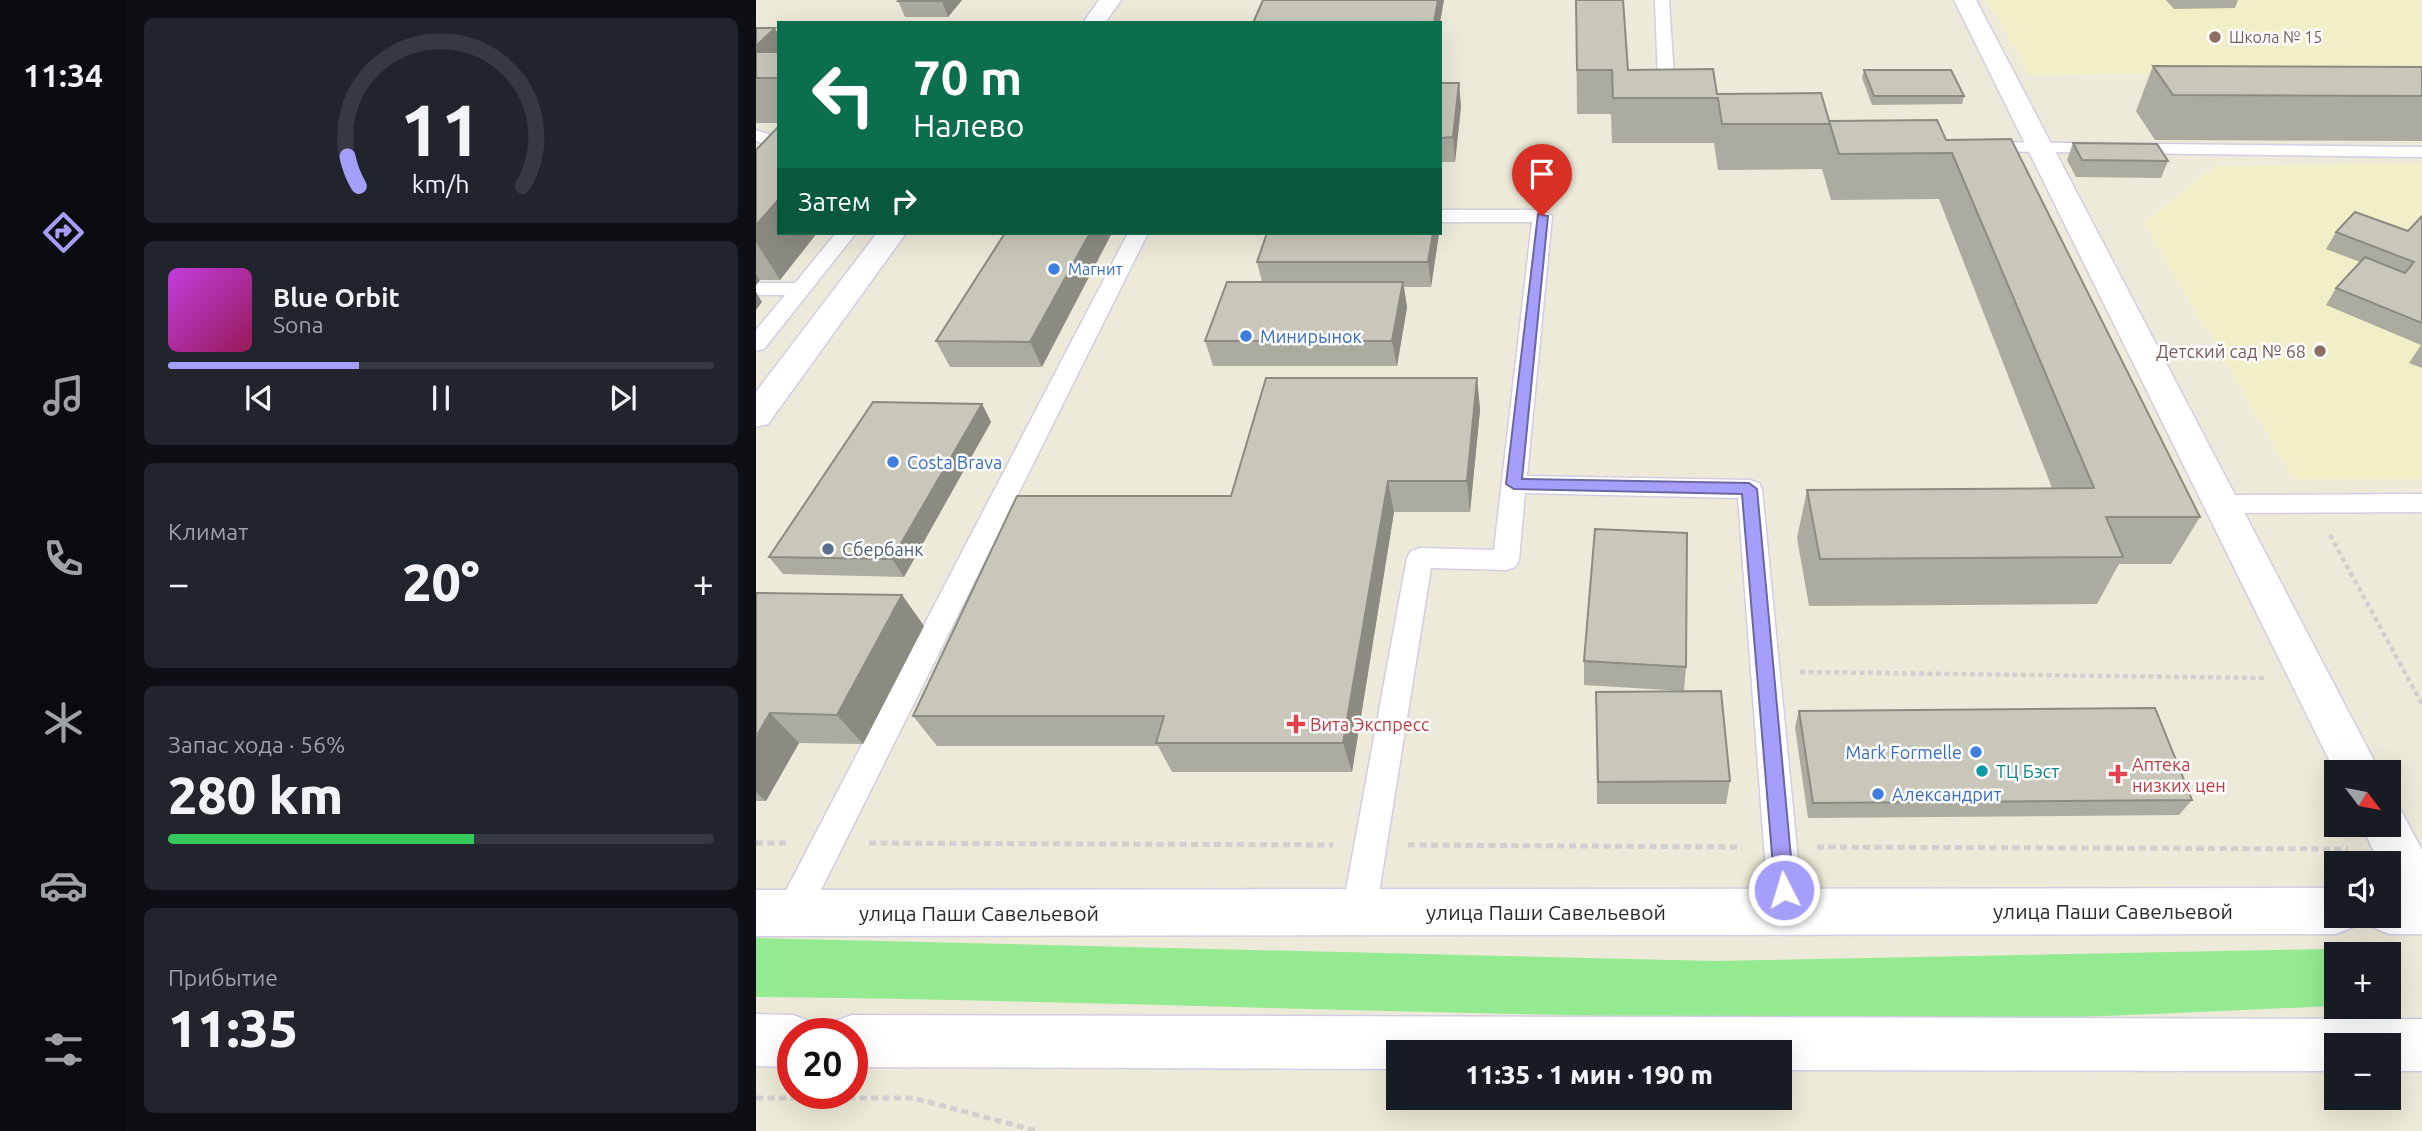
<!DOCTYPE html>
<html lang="ru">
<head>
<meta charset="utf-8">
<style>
	:root { --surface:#171b24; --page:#20242c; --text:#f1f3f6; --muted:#9ea1a6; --line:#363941; --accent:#a59efa }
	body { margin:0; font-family:Ubuntu,sans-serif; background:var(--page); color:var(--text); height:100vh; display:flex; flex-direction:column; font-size:26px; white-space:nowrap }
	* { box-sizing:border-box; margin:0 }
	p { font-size:23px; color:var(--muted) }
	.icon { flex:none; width:38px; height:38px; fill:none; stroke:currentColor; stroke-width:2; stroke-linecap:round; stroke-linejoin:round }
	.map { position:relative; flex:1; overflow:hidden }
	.side { display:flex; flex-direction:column; gap:18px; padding:18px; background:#0d0f14; width:630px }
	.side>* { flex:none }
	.banner { position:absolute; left:21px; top:21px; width:665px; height:214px; border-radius:0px; box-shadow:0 7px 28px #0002; background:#0b6e4f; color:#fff; overflow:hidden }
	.needle { width:46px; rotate:122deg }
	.controls { position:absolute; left:1568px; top:760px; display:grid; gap:14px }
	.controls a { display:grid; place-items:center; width:77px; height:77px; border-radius:0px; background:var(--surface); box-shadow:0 7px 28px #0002; font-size:35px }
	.speed { position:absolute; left:21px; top:1018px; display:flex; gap:14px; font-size:35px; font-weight:700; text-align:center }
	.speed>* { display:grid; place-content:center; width:91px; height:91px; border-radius:50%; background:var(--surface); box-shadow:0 7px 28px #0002; line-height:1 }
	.speed .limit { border:10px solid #d22; background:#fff; color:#111 }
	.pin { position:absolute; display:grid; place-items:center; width:60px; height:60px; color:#fff; margin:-72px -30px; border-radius:50% 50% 50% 0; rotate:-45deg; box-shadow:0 0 7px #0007 }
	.pin .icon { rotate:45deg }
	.me { position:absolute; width:77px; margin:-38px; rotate:355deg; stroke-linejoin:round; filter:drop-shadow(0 0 5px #0008) }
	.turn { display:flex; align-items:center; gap:24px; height:147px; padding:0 21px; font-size:32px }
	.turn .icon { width:91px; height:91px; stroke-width:2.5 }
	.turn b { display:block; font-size:49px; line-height:60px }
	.then { display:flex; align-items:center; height:66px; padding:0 21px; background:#0003; gap:14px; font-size:26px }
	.big { font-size:52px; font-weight:800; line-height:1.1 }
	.side .card { flex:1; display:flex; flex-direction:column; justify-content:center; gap:10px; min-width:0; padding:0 24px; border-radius:10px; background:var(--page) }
	.side .dial { align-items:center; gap:0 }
	.dial svg { height:182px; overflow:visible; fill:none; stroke:var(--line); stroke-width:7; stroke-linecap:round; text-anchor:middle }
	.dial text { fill:var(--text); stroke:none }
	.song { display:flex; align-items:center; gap:21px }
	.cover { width:84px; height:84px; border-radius:10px; background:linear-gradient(135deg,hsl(290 70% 55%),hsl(330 70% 35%)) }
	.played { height:7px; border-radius:4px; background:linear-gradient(90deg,var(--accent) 35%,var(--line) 35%) }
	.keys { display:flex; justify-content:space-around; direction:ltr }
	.heat { display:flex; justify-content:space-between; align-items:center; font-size:38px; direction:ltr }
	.charge { height:10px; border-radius:5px; background:linear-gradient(90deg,#34c759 56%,var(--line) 0) }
	.trip { position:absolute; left:630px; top:1040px; width:406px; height:70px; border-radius:0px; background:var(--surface); box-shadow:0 7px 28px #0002; font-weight:800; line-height:70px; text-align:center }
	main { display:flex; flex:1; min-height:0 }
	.tabs { display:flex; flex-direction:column; width:126px; justify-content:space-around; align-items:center; background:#090b0e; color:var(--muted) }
	.tabs .icon { width:49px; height:49px }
	.tabs .active { color:var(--accent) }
	.tabs b { font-size:32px; color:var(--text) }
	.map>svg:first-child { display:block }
</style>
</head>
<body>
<main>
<nav class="tabs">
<b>11:34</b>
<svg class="icon active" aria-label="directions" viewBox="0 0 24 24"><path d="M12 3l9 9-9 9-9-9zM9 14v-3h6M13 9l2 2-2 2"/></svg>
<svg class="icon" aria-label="music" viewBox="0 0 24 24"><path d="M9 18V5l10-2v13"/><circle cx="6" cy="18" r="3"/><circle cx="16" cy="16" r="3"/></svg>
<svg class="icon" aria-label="phone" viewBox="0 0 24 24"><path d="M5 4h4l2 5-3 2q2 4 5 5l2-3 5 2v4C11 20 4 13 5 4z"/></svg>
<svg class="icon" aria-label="climate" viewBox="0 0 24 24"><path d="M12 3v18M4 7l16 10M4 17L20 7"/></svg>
<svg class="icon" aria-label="car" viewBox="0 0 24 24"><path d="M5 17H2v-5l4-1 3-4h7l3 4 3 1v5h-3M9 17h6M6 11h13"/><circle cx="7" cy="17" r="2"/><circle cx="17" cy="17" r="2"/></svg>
<svg class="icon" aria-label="filters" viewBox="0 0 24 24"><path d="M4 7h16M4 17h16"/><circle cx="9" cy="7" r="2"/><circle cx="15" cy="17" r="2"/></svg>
</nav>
<section class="side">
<div class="card dial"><svg viewBox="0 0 100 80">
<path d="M14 69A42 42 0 1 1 86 69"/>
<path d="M14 69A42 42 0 0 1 9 56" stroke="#a59efa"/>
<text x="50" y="56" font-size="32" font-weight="700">11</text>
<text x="50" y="72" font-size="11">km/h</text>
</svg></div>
<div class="card">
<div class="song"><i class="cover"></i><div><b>Blue Orbit</b><p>Sona</p></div></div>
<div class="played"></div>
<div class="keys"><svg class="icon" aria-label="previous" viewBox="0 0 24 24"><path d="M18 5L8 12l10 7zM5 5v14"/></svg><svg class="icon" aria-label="pause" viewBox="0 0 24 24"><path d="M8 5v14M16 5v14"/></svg><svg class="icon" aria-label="next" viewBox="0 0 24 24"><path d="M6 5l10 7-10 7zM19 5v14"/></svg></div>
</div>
<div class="card"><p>Климат</p>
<div class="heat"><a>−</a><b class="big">20°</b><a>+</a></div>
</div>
<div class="card"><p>Запас хода · 56%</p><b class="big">280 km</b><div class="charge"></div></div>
<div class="card"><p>Прибытие</p><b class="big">11:35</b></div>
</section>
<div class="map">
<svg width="1666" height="1131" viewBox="0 0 1666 1131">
	<rect width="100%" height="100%" fill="#edead9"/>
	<!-- education -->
	<path fill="#f1efc7" d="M1232 0H1665L1666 72 1274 75Z
		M1666 164V479H1538L1388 223 1459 166Z"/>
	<!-- green -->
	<path fill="#94ea90" d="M0 938 959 961 1572 949 1580 954V1006C1456 1011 1331 1019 1207 1019 805 1021 402 1001 0 997Z"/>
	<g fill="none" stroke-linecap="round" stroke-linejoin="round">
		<!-- service casing -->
		<g stroke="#d1cee4" stroke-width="3">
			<path id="service" d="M899 0H913L918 78 939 83 941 87 939 91 933 92 904 84 902 81Z
				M0 130 23 138V149L0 141Z
				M1223 142 1666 147V157L1217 151 1214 147 1217 143Z
				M684 210H786L796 216 771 476 994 480 1003 483 1006 489 1047 912 1042 923 1030 928 1018 923 1013 912 982 498 769 493 763 560 759 567 750 570 675 568 620 912 615 923 603 928 591 923 586 912 651 558 655 551 664 548 738 550 776 222H684Z
				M80 233H100L8 349 0 351V330L29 295H0V283H39Z
				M372 233H392L48 924 36 929 24 924 19 913 24 902Z
				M1666 494V512L1465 513 1456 510 1452 504 1456 498 1465 495Z"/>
		</g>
		<!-- minor casing -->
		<g stroke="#d1cee4" stroke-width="3">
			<path id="minor" d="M343 0H365L349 23H327Z
				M1198 0H1220L1624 772 1580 774Z
				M121 233H150L12 424 0 427V392Z
				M1633 805 1644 809 1666 850V922L1649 915 1633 882V863H1623L1605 824H1633Z"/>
		</g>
		<!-- secondary casing -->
		<g stroke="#d1cee4" stroke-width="3">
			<path id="secondary" d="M1580 888V915H1603L1597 927 1580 934 0 936V890Z
				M1633 888H1666V934H1633L1616 927 1610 915H1633Z
				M0 1014 37 1015 56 1022 61 1034H37V1067L0 1066Z
				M96 1015 1666 1019V1071H1633V1045H1580V1071L1024 1070V1052H642V1069L96 1067V1034H72L77 1022Z"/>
		</g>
		<!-- path-far1 -->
		<path stroke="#d0d0d0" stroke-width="4.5" stroke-dasharray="5 3.5" stroke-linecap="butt" d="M1574 535 1666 704
			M1044 672 1508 678"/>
		<!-- path -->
		<path stroke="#d0d0d0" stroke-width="5" stroke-dasharray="7 4.5" stroke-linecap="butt" d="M0 843H31
			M113 843 577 845
			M652 845 986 847
			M1061 847 1592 849
			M0 1098H157L281 1131"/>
		<!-- service -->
		<use href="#service" fill="#fff" fill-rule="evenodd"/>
		<!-- minor -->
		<use href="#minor" fill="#fff" fill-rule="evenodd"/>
		<!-- secondary -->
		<use href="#secondary" fill="#fff" fill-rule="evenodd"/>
	</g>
	<!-- wall -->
	<path fill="#acab9f" d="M143 0H206L192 17H149L142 1Z
		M820 0 872 70 961 94 1073 121 1190 140 1444 517 1415 564H1363L1341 604 1053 606 1041 538 1051 490 1296 488 1183 199 1075 200 1066 169 962 170 958 143H856L855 114H821Z
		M1410 0H1513H1482L1479 8 1418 9Z
		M0 28 23 36V123H0Z
		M1397 66 1666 67V141L1399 140 1380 111Z
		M1108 70 1208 96 1206 104 1116 105 1106 78Z
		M684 83 705 106 699 162H684Z
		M1317 143 1412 161 1405 178 1320 177 1311 160Z
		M0 150 23 233H61L24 280H4L0 285Z
		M1666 216V368L1653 363 1665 345 1570 305 1580 288 1604 262 1570 249 1580 232 1652 231Z
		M249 233 286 367H194L180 341Z
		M511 233H683L675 287H648L651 307 641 366H457L449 341 506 282 501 262Z
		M721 378 724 410 714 512H638L596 772H416L402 746H181L157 716Z
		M226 404 235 422 148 577 27 574 13 557Z
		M0 593 146 595 168 626 107 744 43 743 10 801H0Z
		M828 661 930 667 928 691 828 685Z
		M840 692 974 781 970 804H841Z
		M1043 711 1436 800 1423 815 1052 818 1039 727Z"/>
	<!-- shaded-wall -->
	<path fill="#8c8b82" d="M187 0H206L192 17 186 1Z
		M682 0H688L684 23H678Z
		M19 28 23 36V78L0 63V46Z
		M703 83 705 106 699 162 697 137Z
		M23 199V233H61L24 280 0 242V225Z
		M334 233H356L286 367 274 342Z
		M677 233H683V234L675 287 672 262Z
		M0 274 4 280 0 285Z
		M647 282 651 307 641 366 636 341Z
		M0 292 6 302 0 310Z
		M721 378 724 410 714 512 711 481Z
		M226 404 235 422 148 577 136 559Z
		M632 481 638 512 596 772 587 743Z
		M146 595 168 626 107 744 81 715Z
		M14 713 43 743 10 801 0 792V737Z"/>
	<!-- building -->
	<path fill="#c8c7b9" stroke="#8c8b82" stroke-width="2" d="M143 0H187L186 1H142Z
		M507 0H682L678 23H497Z
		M820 0H867L872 70 957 69 961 94 1065 93 1074 124H966L962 98H857L856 70H821Z
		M0 28H19L0 46Z
		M0 52H23V78H0Z
		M1397 66 1666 67V96L1417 95Z
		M1108 70H1195L1208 96H1118Z
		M684 83H703L697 137 684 138Z
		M1181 120 1190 140 1255 139 1444 517H1350L1367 557 1064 559 1051 490 1338 488 1196 153 1083 154 1073 121Z
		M23 126V199L0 225V150Z
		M1317 143 1401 144 1412 161 1326 160Z
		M1599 212 1652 231 1666 216V323L1580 288 1609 257 1649 273 1658 262 1580 232Z
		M249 233H334L274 342 180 341Z
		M511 233H677L672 262H501Z
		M471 282H647L636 341H449Z
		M510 378H721L711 481H632L587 743H400L408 716H157L261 496H475Z
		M117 402 226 404 136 559 13 557Z
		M839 529 931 533 930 667 828 661Z
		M0 593 146 595 81 715 14 713 0 737Z
		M965 691 974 781 842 782 840 692Z
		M1399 708 1436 800 1057 803 1043 711Z"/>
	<!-- route -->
	<path fill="#a59efa" stroke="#6b67a2" stroke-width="2" d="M782 214 792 216 766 479 993 483 1001 489 1038 890 1036 897 1028 900 1021 897 1019 890 986 494 758 489 750 484Z"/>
	<!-- markers -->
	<g fill="#8d6e63" stroke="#fff" stroke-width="2.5">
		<circle cx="1459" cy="37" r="7"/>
		<circle cx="1564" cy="351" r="7"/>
	</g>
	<g fill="#3f7fe0" stroke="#fff" stroke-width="2.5">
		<circle cx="298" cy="269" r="7"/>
		<circle cx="490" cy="336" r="7"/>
		<circle cx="137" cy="462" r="7"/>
		<circle cx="1220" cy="752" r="7"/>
		<circle cx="1122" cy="794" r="7"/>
	</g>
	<circle fill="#5c6f8a" stroke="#fff" stroke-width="2.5" cx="72" cy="549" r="7"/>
	<g fill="#e0444e" stroke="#fff" stroke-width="2.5">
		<path d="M536.5 713.5h7v7h7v7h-7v7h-7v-7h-7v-7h7z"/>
		<path d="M1358.5 763.5h7v7h7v7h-7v7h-7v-7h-7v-7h7z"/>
	</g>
	<circle fill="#0f9aa8" stroke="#fff" stroke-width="2.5" cx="1226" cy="771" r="7"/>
	<g text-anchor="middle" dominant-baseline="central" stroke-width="5" stroke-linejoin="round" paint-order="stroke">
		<!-- far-education labels -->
		<g font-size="16" fill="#785e54" stroke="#fff" text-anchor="start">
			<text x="1473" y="37">Школа № 15</text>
		</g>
		<!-- far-shop labels -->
		<g font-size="16" fill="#366cbe" stroke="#fff" text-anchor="start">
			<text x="312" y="269">Магнит</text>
		</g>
		<!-- shop labels -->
		<g font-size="18" fill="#366cbe" stroke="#fff" text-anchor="start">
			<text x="504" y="336">Минирынок</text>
			<text x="151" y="462">Costa Brava</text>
			<text x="1206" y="752" text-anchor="end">Mark Formelle</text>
			<text x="1136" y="794">Александрит</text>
		</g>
		<!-- education labels -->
		<g font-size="18" fill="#785e54" stroke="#fff" text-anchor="end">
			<text x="1550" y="351">Детский сад № 68</text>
		</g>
		<!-- service labels -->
		<g font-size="18" fill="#4e5e75" stroke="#fff" text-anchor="start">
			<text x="86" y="549">Сбербанк</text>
		</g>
		<!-- health labels -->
		<g font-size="18" fill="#be3a42" stroke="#fff" text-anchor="start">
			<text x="554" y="724">Вита Экспресс</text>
			<text x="1376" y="764">Аптека<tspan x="1376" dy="21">низких цен</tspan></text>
		</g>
		<!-- culture labels -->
		<g font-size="18" fill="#0d838f" stroke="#fff" text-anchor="start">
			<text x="1240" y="771">ТЦ Бэст</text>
		</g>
		<!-- near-street labels -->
		<g font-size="21" fill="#292929" stroke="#fff">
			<text x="1357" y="911">улица Паши Савельевой</text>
			<text x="790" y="912">улица Паши Савельевой</text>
			<text x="223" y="913">улица Паши Савельевой</text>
		</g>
	</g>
</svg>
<div class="controls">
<a><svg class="needle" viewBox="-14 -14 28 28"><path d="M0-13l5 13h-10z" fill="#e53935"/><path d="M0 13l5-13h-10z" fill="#9ea1a6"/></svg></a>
<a><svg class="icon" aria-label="sound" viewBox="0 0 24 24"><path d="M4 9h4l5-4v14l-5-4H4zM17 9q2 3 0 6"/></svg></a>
<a>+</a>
<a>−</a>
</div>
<div class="speed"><div class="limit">20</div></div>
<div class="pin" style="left:786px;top:216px;background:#d93025"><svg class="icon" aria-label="arrive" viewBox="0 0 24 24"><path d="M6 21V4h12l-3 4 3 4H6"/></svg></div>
<svg class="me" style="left:1028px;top:890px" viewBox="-20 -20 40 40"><circle r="17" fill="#a59efa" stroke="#fff" stroke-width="3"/><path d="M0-11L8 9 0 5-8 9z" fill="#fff"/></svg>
<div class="trip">11:35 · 1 мин · 190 m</div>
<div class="banner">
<div class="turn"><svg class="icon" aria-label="left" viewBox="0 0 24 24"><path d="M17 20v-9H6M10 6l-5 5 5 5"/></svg><div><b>70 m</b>Налево</div></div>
<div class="then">Затем<svg class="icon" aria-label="right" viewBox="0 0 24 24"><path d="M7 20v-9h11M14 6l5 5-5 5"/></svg></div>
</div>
</div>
</main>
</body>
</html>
